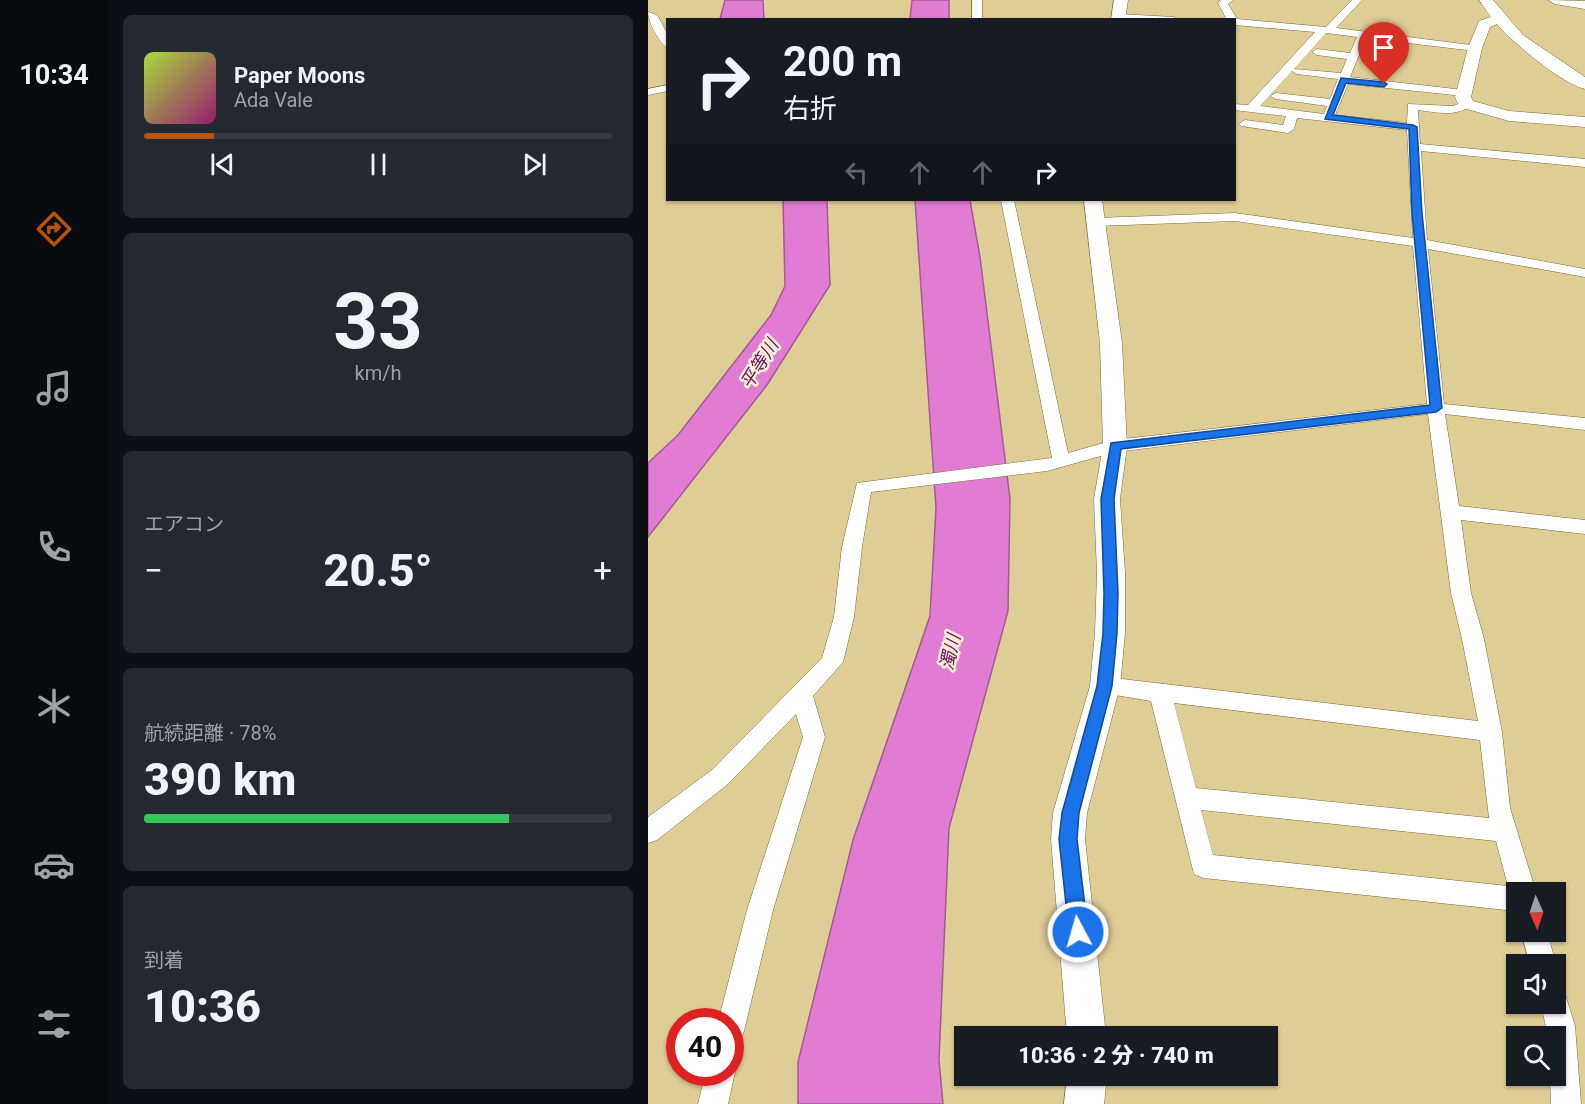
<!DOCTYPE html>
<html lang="ja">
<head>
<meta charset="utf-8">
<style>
	:root { --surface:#171b24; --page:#242831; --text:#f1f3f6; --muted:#9ea1a6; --line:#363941; --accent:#b45309 }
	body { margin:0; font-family:Roboto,"Noto Sans JP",sans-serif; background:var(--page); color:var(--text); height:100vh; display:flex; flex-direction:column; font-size:22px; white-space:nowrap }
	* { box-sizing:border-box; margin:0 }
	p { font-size:20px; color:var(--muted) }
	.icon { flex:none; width:33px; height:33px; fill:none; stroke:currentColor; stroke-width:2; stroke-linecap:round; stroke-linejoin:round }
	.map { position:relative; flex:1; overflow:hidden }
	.side { display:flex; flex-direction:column; gap:15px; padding:15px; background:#0d0f14; width:540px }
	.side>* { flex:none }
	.guide { position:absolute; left:18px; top:18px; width:570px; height:183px; border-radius:0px; box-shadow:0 2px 4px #0004; background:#171b24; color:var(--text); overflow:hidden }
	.needle { width:39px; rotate:177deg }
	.controls { position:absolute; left:858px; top:882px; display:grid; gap:12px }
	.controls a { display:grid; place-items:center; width:60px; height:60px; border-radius:0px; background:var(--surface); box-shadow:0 2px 4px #0004; font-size:30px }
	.speed { position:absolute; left:18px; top:1008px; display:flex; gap:12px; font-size:30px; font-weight:700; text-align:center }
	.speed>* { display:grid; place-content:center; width:78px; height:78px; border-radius:50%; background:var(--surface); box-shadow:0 2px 4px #0004; line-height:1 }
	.speed .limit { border:9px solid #d22; background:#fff; color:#111 }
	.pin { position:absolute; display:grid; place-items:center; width:51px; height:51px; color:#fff; margin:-62px -26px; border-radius:50% 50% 50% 0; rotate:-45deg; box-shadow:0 0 6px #0007 }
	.pin .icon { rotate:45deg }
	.me { position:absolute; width:66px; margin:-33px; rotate:354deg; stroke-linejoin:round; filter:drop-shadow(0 0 4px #0008) }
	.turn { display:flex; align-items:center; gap:21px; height:126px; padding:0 18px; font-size:27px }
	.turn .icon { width:78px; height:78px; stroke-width:2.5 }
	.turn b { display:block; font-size:42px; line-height:51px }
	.lanes { display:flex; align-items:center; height:57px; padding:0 18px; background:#0003; justify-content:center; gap:30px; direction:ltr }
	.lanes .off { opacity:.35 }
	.big { font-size:45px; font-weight:800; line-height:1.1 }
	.side .widget { flex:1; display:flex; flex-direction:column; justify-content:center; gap:9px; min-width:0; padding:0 21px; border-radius:9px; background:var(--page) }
	.side .dial { align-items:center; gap:0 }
	.dial b { font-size:78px; line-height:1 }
	.song { display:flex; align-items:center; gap:18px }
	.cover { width:72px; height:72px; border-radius:9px; background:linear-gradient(135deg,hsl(80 70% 55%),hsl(320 70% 35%)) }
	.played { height:6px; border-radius:3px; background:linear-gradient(90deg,var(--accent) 15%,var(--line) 15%) }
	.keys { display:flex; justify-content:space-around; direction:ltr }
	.heat { display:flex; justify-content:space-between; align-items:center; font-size:33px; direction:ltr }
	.charge { height:9px; border-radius:4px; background:linear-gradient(90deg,#34c759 78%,var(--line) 0) }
	.trip { position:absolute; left:306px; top:1026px; width:324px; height:60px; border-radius:0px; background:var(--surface); box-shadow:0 2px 4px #0004; font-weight:800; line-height:60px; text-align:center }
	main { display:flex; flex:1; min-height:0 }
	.menu { display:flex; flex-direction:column; width:108px; justify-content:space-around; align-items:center; background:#090b0e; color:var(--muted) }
	.menu .icon { width:42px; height:42px }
	.menu .selected { color:var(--accent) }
	.menu b { font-size:27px; color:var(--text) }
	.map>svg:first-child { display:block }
</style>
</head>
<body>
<main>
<nav class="menu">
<b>10:34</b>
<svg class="icon selected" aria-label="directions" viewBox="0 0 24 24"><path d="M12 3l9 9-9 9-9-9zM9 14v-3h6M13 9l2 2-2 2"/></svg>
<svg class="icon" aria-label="music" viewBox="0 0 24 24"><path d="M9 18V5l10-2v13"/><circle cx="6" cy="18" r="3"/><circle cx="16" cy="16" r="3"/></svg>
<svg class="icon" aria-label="phone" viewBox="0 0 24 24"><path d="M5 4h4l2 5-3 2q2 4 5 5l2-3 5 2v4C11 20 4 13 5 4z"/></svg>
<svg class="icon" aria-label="climate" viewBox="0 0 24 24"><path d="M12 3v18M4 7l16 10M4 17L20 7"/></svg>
<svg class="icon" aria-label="car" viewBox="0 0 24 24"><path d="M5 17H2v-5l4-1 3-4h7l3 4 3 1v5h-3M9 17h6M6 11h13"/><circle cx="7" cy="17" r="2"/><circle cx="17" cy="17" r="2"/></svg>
<svg class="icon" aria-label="filters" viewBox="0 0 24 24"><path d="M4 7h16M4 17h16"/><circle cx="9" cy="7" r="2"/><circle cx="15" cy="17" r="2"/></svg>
</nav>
<section class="side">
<div class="widget">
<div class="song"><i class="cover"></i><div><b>Paper Moons</b><p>Ada Vale</p></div></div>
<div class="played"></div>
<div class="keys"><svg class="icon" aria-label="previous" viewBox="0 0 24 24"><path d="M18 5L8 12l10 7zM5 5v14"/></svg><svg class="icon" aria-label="pause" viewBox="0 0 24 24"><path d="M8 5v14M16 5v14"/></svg><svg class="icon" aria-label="next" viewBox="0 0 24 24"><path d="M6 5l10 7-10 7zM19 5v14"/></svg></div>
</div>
<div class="widget dial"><b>33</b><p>km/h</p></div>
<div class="widget"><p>エアコン</p>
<div class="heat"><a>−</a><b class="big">20.5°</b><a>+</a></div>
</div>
<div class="widget"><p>航続距離 · 78%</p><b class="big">390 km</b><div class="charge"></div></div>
<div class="widget"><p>到着</p><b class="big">10:36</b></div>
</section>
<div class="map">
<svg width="937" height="1104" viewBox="0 0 937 1104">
	<rect width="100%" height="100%" fill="#dfcd96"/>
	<!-- water -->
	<path fill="#e07cd3" stroke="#a35b94" stroke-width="1.5" d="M77 0H115L116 19H72Z
		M264 0H301V19H262Z
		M135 200H179L182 285 119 385 0 537V463L30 435 123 315 137 286Z
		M267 200H322L332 257 362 499 360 611 301 828 291 1060 295 1104H150V1062L205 840 282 616 288 508Z"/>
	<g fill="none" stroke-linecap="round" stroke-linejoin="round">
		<!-- street casing -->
		<g stroke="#7e6d39" stroke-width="1">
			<path id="street" d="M324 0H334V20H324Z
				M573 0H585L580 4 589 19 678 27 704 0H714L688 28 831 46 832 48 827 51 718 38 702 77 816 90 822 93 816 96 700 84 687 115 759 123 760 104 805 106 818 101 824 104C809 118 789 112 770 110L772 144 937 159V167L773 151 779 240 937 269V277L780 249 796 404 937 418V430L797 414 811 506 937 520V534L813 520 823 593 836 639 854 732 862 808 888 892H868V911L555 878 546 874 503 701 449 692 446 686 449 680 457 677 830 721 814 639 803 593 780 414 467 452 399 471 223 492 214 547 206 617 195 662 165 696 177 737 125 910 96 1031 92 1041 82 1045V1022H70L99 910 155 737 148 714 80 784 9 840 0 843V817L64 770 174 658 186 617 194 547 209 483 404 458 353 200H366L420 453 467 440 779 404 765 246 587 221 448 226 441 222 448 218 587 213 765 238 759 130 649 118 646 129 640 133 593 126 591 124 597 120 635 125 638 116 586 110V104L600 105 667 32 586 25V20H579L570 3ZM678 33 709 37 702 53 669 49 664 52 669 55 699 59 693 73 646 69ZM644 71 649 74 690 79 682 99 628 93 622 96 628 99 679 106 676 114 612 106ZM526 703 832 740 841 818 548 788ZM553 810 848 841 860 886 565 855Z
				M0 12 9 15 20 35V48C11 43 0 22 0 12Z
				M470 14 526 17 531 20 467 19 465 17Z
				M20 85V91L0 95V89Z
				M873 932H899L908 964V966V964H882Z
				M908 990 917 994 927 1026 933 1104H903L902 1076H908V1036H900L893 1004H908Z
				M82 1061 87 1072 80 1104H50L58 1072H82Z"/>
		</g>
		<!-- secondary casing -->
		<g stroke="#7e6d39" stroke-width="1">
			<path id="secondary" d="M466 0H480L477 20H463Z
				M831 0H845L875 35 937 77V89C913 83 865 43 849 24L842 27 834 48 823 97 825 101 861 111 937 117V127L861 121 812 107 807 97 820 48 831 21 843 17Z
				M900 0 937 1V9L907 4Z
				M436 200H454L474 343 479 446 472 499 477 573V633L472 686 439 813 437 839 458 1036H419L403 839 405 813 442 686 447 633 449 573 446 499 455 446 452 343Z
				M419 1076H459L456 1104H416Z"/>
		</g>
		<!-- street -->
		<use href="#street" fill="#fff" fill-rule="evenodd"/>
		<!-- secondary -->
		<use href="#secondary" fill="#fff" fill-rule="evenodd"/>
	</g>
	<!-- route -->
	<path fill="#1a73e8" stroke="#114b97" stroke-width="1.5" d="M693 78 736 82 739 84 736 87 698 83 685 115 765 125 769 127 774 213 794 408 788 412 473 449 466 499 470 593 469 633 464 686 431 813 429 839 440 932 437 938 430 941 424 938 421 932 411 839 414 813 449 686 455 633 456 593 453 499 463 443 782 405 764 213 761 129 677 119Z"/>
	<g text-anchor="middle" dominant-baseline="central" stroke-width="5" stroke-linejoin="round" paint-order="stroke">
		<!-- water labels -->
		<g font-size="18" font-style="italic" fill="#6a0d63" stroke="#f7eed3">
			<text transform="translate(111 364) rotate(-58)">平等川</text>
			<text transform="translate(302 652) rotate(-77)">濁川</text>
		</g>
	</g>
</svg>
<div class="controls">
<a><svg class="needle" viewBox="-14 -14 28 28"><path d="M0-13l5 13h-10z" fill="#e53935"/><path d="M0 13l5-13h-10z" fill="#9ea1a6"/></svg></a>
<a><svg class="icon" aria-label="sound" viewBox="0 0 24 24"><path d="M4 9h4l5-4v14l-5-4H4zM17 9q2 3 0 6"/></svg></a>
<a><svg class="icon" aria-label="search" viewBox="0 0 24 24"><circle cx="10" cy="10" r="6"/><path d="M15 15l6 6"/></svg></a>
</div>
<div class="speed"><div class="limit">40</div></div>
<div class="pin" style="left:736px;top:84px;background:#d93025"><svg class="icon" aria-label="arrive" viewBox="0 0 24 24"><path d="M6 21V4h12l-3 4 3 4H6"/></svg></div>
<svg class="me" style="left:430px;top:932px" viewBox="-20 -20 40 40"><circle r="17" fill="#1a73e8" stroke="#fff" stroke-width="3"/><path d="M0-11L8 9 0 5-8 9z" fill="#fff"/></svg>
<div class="trip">10:36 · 2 分 · 740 m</div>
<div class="guide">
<div class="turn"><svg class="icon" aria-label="right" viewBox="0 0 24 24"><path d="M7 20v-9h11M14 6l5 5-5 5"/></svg><div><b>200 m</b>右折</div></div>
<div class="lanes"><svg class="icon off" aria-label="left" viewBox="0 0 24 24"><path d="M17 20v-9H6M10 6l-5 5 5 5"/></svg><svg class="icon off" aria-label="ahead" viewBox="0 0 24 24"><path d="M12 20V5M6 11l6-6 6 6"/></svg><svg class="icon off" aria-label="ahead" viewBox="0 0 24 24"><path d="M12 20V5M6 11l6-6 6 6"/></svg><svg class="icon" aria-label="right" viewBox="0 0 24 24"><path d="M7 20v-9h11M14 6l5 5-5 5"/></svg></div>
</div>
</div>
</main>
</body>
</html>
